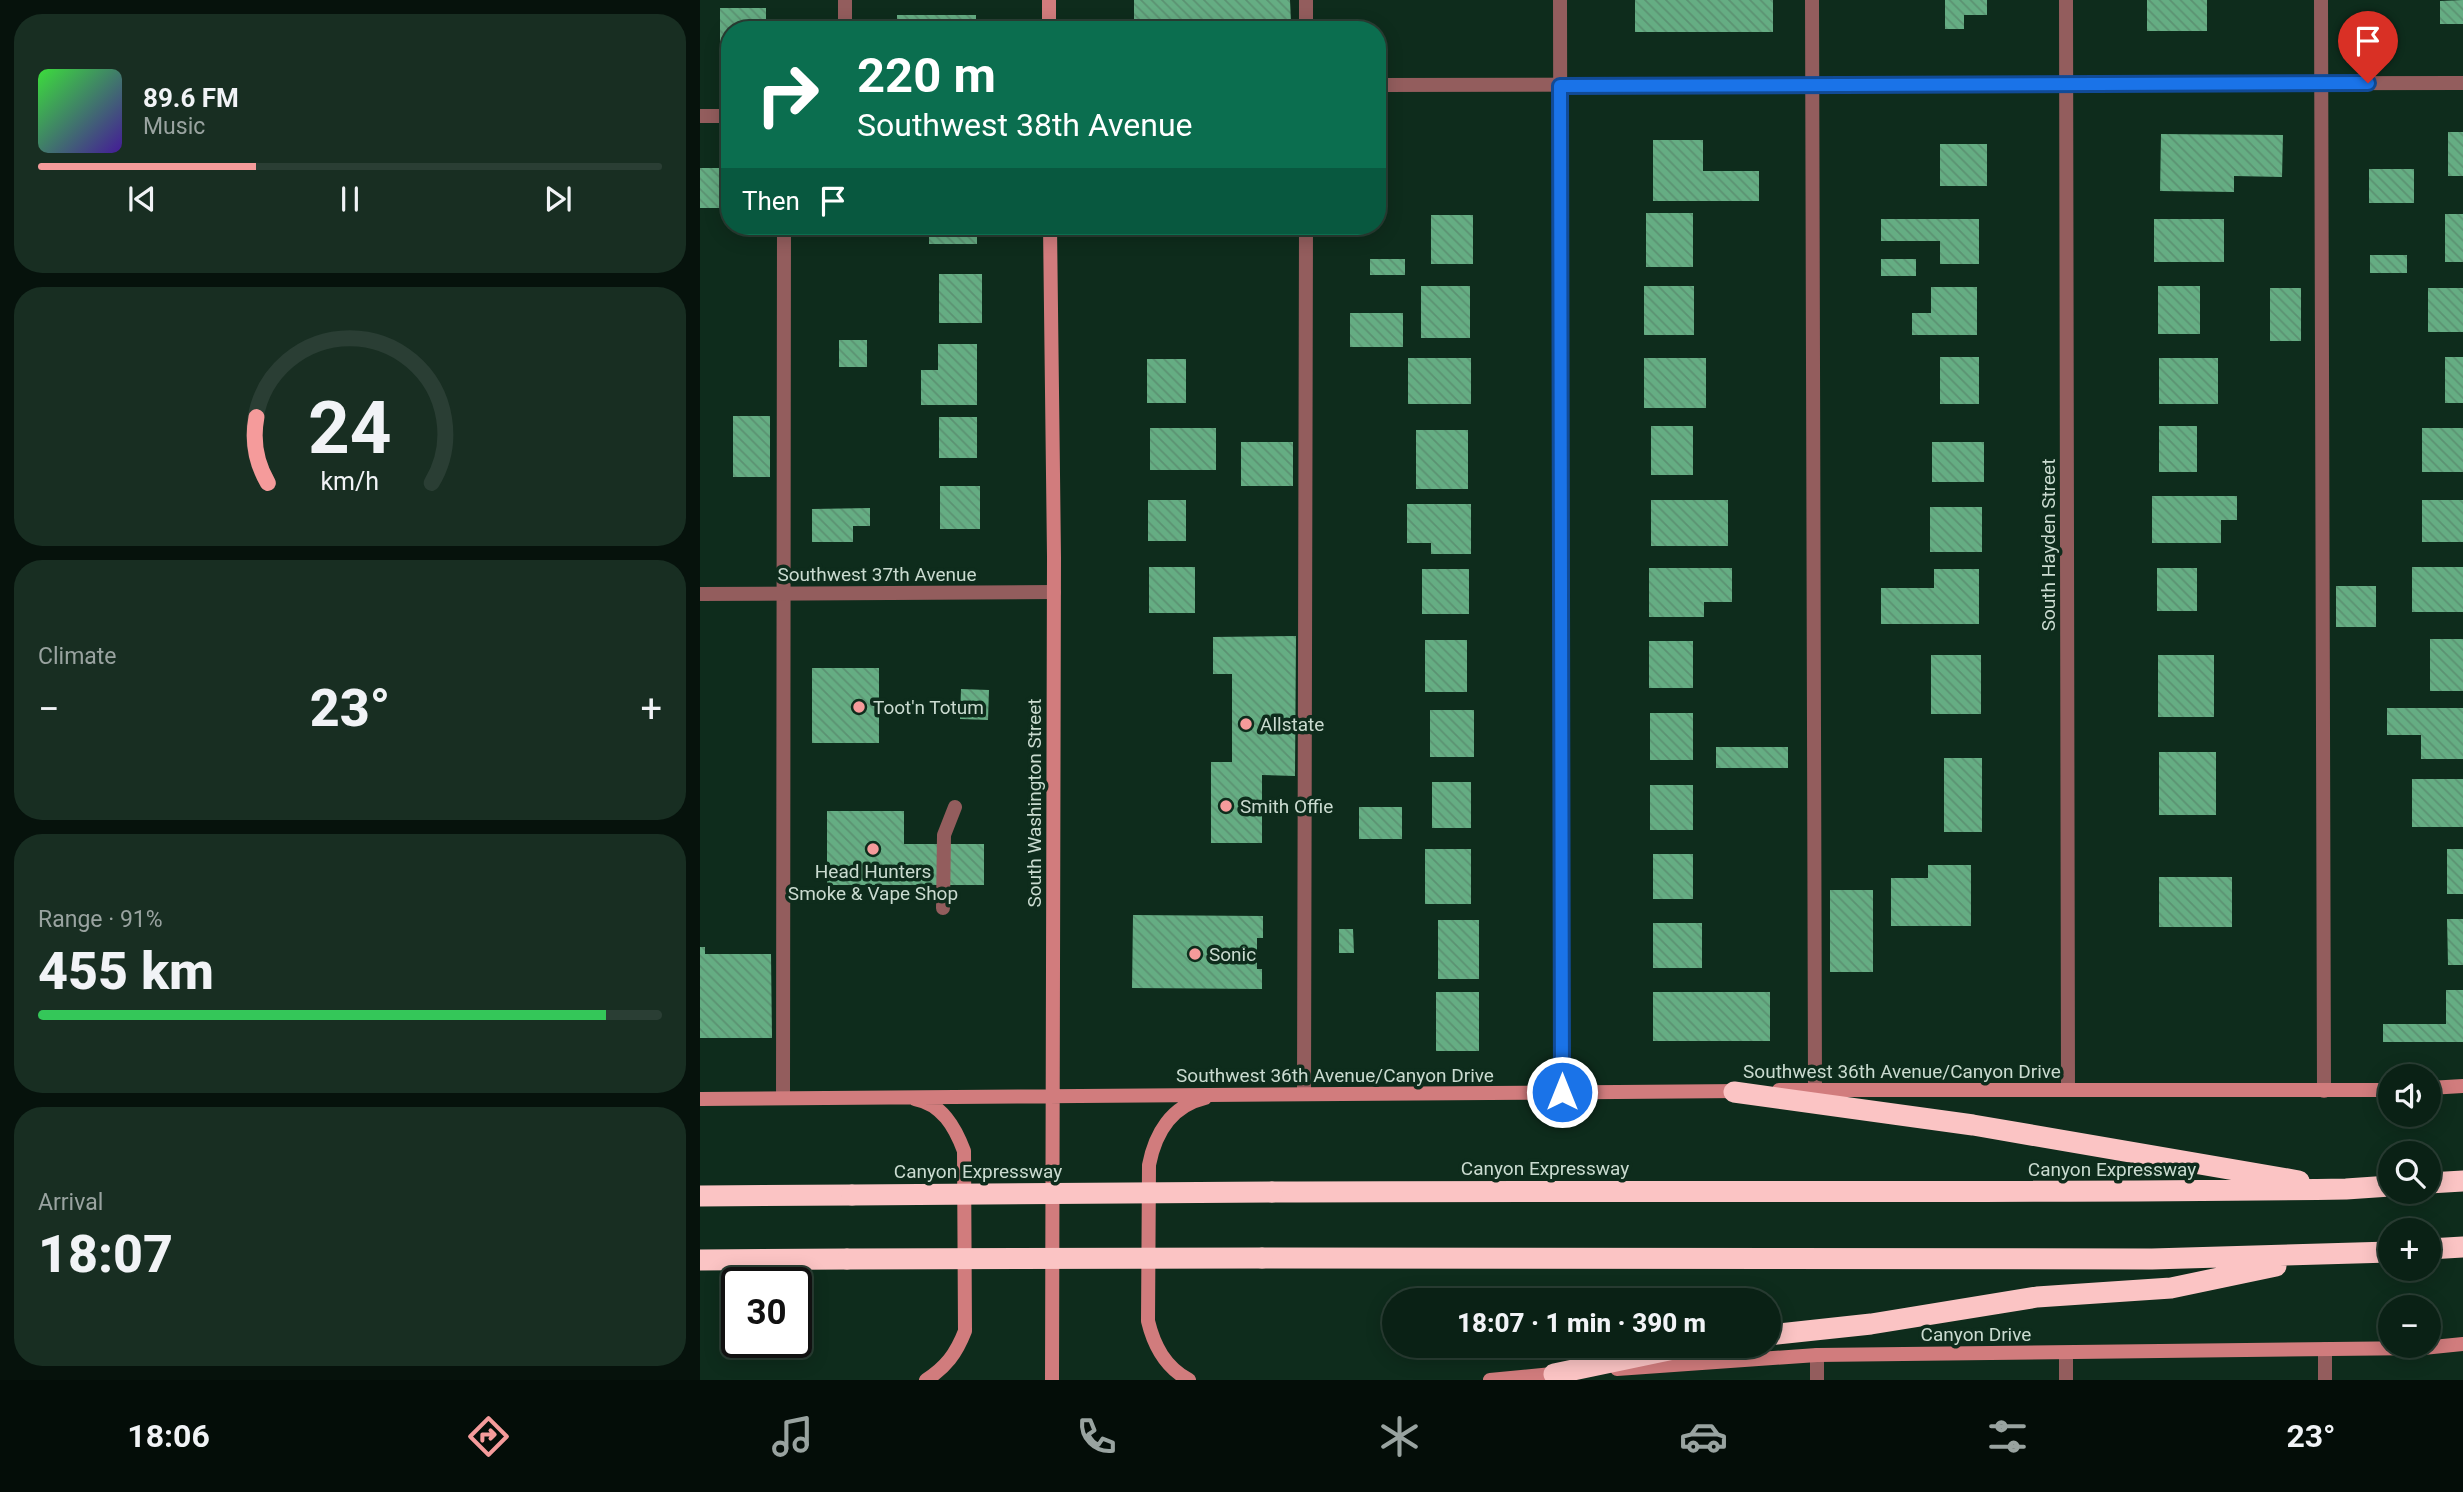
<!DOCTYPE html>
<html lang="en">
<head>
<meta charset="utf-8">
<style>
	:root { --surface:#0a2115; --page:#182e22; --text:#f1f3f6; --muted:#99a3a0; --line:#2a3e34; --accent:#f59b9b }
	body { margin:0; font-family:Roboto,sans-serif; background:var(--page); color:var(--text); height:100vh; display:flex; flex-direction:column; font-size:26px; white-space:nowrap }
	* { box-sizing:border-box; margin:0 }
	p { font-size:23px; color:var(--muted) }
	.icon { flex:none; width:38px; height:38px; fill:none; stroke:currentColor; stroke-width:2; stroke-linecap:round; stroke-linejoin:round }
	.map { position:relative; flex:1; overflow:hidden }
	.drawer { display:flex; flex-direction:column; gap:14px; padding:14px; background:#06120c; width:700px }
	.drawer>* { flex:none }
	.top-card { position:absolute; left:21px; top:21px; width:665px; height:214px; border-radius:28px; box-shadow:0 4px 18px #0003,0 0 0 2px var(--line); background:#0b6e4f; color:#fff; overflow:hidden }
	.buttons { position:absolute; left:1678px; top:1064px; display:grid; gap:14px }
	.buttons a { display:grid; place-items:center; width:63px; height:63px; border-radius:50%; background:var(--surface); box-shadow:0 4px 18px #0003,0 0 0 2px var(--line); font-size:35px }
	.speed { position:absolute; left:21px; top:1267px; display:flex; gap:14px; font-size:35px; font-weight:700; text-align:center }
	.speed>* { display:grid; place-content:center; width:91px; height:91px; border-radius:50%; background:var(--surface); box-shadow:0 4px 18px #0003,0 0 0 2px var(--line); line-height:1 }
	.speed .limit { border:4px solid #111; border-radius:10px; background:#fff; color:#111 }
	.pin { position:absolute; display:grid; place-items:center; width:60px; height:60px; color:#fff; margin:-72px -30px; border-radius:50% 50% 50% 0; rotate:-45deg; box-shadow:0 0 7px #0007 }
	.pin .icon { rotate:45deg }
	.me { position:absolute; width:77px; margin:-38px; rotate:0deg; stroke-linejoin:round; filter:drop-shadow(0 0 5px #0008) }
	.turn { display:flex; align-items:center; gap:24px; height:147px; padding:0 21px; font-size:32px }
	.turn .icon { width:91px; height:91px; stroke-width:2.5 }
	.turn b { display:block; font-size:49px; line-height:60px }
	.then { display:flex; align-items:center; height:66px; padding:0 21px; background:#0003; gap:14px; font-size:26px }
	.big { font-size:52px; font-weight:800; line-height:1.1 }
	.drawer .card { flex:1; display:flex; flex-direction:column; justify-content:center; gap:10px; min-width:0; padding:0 24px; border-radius:28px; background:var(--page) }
	.drawer .dial { align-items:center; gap:0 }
	.dial svg { height:182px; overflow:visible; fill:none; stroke:var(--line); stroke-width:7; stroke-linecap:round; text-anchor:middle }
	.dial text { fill:var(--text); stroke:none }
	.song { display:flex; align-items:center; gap:21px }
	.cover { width:84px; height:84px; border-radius:10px; background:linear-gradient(135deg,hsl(120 70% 55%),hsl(260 70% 35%)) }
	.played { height:7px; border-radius:4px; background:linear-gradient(90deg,var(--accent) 35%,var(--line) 35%) }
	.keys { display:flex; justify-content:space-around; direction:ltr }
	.heat { display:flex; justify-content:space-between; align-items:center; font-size:38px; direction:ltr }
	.charge { height:10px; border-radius:5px; background:linear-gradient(90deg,#34c759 91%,var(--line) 0) }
	.trip { position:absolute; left:682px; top:1288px; width:399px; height:70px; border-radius:35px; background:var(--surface); box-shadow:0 4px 18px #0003,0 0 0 2px var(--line); font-weight:800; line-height:70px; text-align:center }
	.menu { display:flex; height:112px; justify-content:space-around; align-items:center; background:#040d08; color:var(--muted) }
	.menu .icon { width:49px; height:49px }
	.menu .current { color:var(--accent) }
	.menu b { font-size:32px; color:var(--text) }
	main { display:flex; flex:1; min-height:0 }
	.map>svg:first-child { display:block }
</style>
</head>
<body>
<main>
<section class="drawer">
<div class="card">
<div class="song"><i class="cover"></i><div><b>89.6 FM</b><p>Music</p></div></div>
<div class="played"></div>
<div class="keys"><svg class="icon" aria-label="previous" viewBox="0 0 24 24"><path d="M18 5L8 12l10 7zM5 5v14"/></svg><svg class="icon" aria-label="pause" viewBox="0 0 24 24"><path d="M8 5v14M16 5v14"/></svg><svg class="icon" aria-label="next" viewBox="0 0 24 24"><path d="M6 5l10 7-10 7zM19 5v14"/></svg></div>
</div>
<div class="card dial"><svg viewBox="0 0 100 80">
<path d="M14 69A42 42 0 1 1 86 69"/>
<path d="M14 69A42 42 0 0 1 9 40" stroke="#f59b9b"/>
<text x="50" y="56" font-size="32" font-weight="700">24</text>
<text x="50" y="72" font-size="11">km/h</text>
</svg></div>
<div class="card"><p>Climate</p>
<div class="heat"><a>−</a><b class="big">23°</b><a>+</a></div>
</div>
<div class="card"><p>Range · 91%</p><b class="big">455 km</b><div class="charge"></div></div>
<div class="card"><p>Arrival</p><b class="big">18:07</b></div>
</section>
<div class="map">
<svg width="1763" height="1380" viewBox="0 0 1763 1380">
	<defs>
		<pattern id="building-back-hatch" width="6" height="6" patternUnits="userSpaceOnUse" patternTransform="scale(1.75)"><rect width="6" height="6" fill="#65ad83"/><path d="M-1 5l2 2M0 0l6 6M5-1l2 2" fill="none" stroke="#5b9272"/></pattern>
	</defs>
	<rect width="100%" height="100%" fill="#0e2c1c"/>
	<!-- building -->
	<path fill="url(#building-back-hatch)" d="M434 0H590L591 22H434Z
		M935 0H1073V32H935Z
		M1245 0H1287V15H1264V29H1245Z
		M1447 0H1507V31H1447Z
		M1763 0V24H1740V1Z
		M20 8H66V30H30V67H20Z
		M197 15H276V30H197Z
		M1748 132H1763V176H1748Z
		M1461 134 1583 135 1582 177 1534 176V192L1460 191Z
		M953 140H1003V171H1059V201H953Z
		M1240 144H1287V186H1240Z
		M0 168H30V208H0Z
		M1669 169H1714V203H1669Z
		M946 213H993V267H946Z
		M1745 214H1763V262H1745Z
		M731 215H773V264H731Z
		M1181 219H1279V264H1240V241H1181Z
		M1454 219H1524V262H1454Z
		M229 226H277V244H229Z
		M1670 255H1707V273H1670Z
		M670 259H705V275H670Z
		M1181 259H1216V276H1181Z
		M239 274H282V323H239Z
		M721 286H770V338H721Z
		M944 286H994V335H944Z
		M1458 286H1500V334H1458Z
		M1231 287H1277V335H1212V313H1231Z
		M1570 288H1601V341H1570Z
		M1728 288H1763V332H1728Z
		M650 313H703V347H650Z
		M139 340H167V367H139Z
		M238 344H277V405H221V370H238Z
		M1240 357H1279V404H1240Z
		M1745 357H1763V403H1745Z
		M708 358H771V404H708Z
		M944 358H1006V408H944Z
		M1459 358H1518V404H1459Z
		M447 359H486V403H447Z
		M33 416H70V477H33Z
		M239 417H277V458H239Z
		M951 426H993V475H951Z
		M1459 426H1497V472H1459Z
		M450 428H516V470H450Z
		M1722 428H1763V472H1722Z
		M716 430H768V489H716Z
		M541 442H593V486H541Z
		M1232 442H1284V482H1232Z
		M240 486H280V529H240Z
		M1452 496H1537V520H1521V543H1452Z
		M448 500H486V541H448Z
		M951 500H1028V546H951Z
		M1722 500H1763V542H1722Z
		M707 504H771V554H731V543H707Z
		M1230 507H1282V552H1230Z
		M170 508V526H153V542H112V509Z
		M449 567H495V613H449Z
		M1712 567H1763V612H1712Z
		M949 568H1032V602H1004V617H949Z
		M1457 568H1497V611H1457Z
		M722 569H769V614H722Z
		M1234 569H1279V624H1181V588H1234Z
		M1636 586H1676V627H1636Z
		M596 636 595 776 562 775V843H511V762H532V674H513V637Z
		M1730 639H1763V691H1730Z
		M725 640H767V692H725Z
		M949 641H993V688H949Z
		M1231 655H1281V714H1231Z
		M1458 655H1514V717H1458Z
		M112 668H179V743H112Z
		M261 689 289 690 288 720 260 719Z
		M1687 708H1763V759H1721V735H1687Z
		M730 710H774V757H730Z
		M950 713H993V760H950Z
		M1016 747H1088V768H1016Z
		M1459 752H1516V815H1459Z
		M1244 758H1282V832H1244Z
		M1712 779H1763V827H1712Z
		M732 782H771V828H732Z
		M950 785H993V830H950Z
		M659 807H702V839H659Z
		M127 811H204V844H284V885H127Z
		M725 849H771V904H725Z
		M1747 849H1763V894H1747Z
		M953 854H993V899H953Z
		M1228 865H1271V926H1191V878H1228Z
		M1459 877H1532V927H1459Z
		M1130 890H1173V972H1130Z
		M433 915 563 916V938H557V969H562V989L432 988Z
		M1747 919H1763V965H1748Z
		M738 920H779V979H738Z
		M953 923H1002V968H953Z
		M639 929H653L654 953H639Z
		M0 947H5V954H71L72 1038H0Z
		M1746 990H1763V1042H1683V1024H1746Z
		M736 992H779V1051H736Z
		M953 992H1070V1041H953Z"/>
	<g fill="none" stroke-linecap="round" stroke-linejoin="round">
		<!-- service -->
		<path stroke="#935d5d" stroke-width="14" d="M1112 0 1115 1090
			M1621 0 1624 1091
			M145 30V0
			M606 30V0
			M243 908 244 835 255 807
			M604 1094 606 226
			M83 1098 84 226
			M1625 1349V1380
			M1117 1355V1380"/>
		<!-- minor -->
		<path stroke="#935d5d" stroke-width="14" d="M860 0 862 1092
			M1366 0 1368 1089
			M677 85 1763 83
			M0 116H30
			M0 594 354 592
			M1366 1353V1380"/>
		<!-- secondary -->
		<path stroke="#d17c7d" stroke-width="14" d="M349 30V0
			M350 226 354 557 352 1380
			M1729 1088 1763 1086
			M1079 1090H1690
			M0 1099 1042 1091
			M215 1099C242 1104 255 1127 264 1151L265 1331C256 1354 246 1367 226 1380
			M917 1369 1117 1355 1723 1348 1763 1344
			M489 1380C465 1367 454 1346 448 1321L449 1165C455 1134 471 1106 505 1098
			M790 1380 862 1373"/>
		<!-- motorway -->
		<path stroke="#fbc4c4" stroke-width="21" d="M1034 1092 1273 1125 1599 1181
			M1729 1183 1763 1181
			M572 1192C930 1190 1288 1194 1646 1189L1690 1186
			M0 1196 152 1195
			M1729 1249 1763 1247
			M562 1258 1452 1259 1690 1252
			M0 1260 147 1259
			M1069 1335 1171 1324 1337 1297 1471 1288 1576 1266
			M854 1374 988 1346"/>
		<!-- motorway-bridge -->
		<path stroke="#fbc4c4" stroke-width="21" d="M152 1195 572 1192
			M147 1259 562 1258"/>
	</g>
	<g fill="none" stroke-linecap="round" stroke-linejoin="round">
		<!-- route casing -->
		<g stroke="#114b97" stroke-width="18">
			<path id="route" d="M862 1092 860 86 1668 83"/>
		</g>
		<!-- route -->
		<use href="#route" stroke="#1a73e8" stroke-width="12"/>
	</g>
	<!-- markers -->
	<g fill="#f59b9b" stroke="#0e2c1c" stroke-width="2.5">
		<circle cx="159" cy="707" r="7"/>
		<circle cx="546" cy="724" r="7"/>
		<circle cx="526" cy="806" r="7"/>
		<circle cx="173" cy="849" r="7"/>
		<circle cx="495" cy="954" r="7"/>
	</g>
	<g text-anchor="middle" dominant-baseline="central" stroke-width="7" stroke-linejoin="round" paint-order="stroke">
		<!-- street labels -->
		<g font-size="19" fill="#cadbd0" stroke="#0e2c1c">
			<text transform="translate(1348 545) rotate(-90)">South Hayden Street</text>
			<text x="177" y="574">Southwest 37th Avenue</text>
			<text transform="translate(334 803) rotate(-90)">South Washington Street</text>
			<text x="1202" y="1071">Southwest 36th Avenue/Canyon Drive</text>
			<text x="635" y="1075">Southwest 36th Avenue/Canyon Drive</text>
			<text x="845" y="1168">Canyon Expressway</text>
			<text x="1412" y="1169">Canyon Expressway</text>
			<text x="278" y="1171">Canyon Expressway</text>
			<text x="1276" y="1334">Canyon Drive</text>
		</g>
		<!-- poi labels -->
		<g font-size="19" fill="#cadbd0" stroke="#0e2c1c" text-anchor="start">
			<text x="173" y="707">Toot'n Totum</text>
			<text x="560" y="724">Allstate</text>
			<text x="540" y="806">Smith Offie</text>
			<text x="173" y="871" text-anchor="middle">Head Hunters<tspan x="173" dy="22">Smoke &amp; Vape Shop</tspan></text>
			<text x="509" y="954">Sonic</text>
		</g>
	</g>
</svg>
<div class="buttons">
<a><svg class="icon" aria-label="sound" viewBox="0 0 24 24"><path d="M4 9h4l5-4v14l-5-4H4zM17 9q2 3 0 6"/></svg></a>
<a><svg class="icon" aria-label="search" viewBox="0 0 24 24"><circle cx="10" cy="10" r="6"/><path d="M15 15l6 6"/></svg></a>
<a>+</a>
<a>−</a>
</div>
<div class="speed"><div class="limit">30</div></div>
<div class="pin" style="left:1668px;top:83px;background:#d93025"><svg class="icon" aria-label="arrive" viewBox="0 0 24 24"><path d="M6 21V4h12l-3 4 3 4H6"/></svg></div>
<svg class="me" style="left:862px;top:1092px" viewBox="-20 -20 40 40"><circle r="17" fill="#1a73e8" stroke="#fff" stroke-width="3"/><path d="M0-11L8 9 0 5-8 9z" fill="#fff"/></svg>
<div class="trip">18:07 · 1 min · 390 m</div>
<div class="top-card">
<div class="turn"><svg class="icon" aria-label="right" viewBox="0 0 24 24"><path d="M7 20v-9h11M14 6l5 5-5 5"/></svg><div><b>220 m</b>Southwest 38th Avenue</div></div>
<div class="then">Then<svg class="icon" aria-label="arrive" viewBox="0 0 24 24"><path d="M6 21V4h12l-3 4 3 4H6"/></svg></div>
</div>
</div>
</main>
<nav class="menu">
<b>18:06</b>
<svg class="icon current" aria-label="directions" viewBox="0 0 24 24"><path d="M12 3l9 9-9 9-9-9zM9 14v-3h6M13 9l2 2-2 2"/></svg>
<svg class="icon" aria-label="music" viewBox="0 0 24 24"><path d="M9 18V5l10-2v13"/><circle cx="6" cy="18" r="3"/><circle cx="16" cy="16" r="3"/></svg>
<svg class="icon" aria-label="phone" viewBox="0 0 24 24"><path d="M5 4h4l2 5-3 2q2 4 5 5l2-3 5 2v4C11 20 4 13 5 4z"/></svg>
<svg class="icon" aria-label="climate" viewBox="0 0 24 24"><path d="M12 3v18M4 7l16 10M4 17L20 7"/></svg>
<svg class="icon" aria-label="car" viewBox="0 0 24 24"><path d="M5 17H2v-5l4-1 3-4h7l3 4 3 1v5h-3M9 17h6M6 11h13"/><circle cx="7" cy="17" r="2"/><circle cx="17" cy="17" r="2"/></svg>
<svg class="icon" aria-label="filters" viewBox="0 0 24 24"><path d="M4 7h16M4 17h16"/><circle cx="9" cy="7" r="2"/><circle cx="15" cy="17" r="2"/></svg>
<b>23°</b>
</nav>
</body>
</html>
